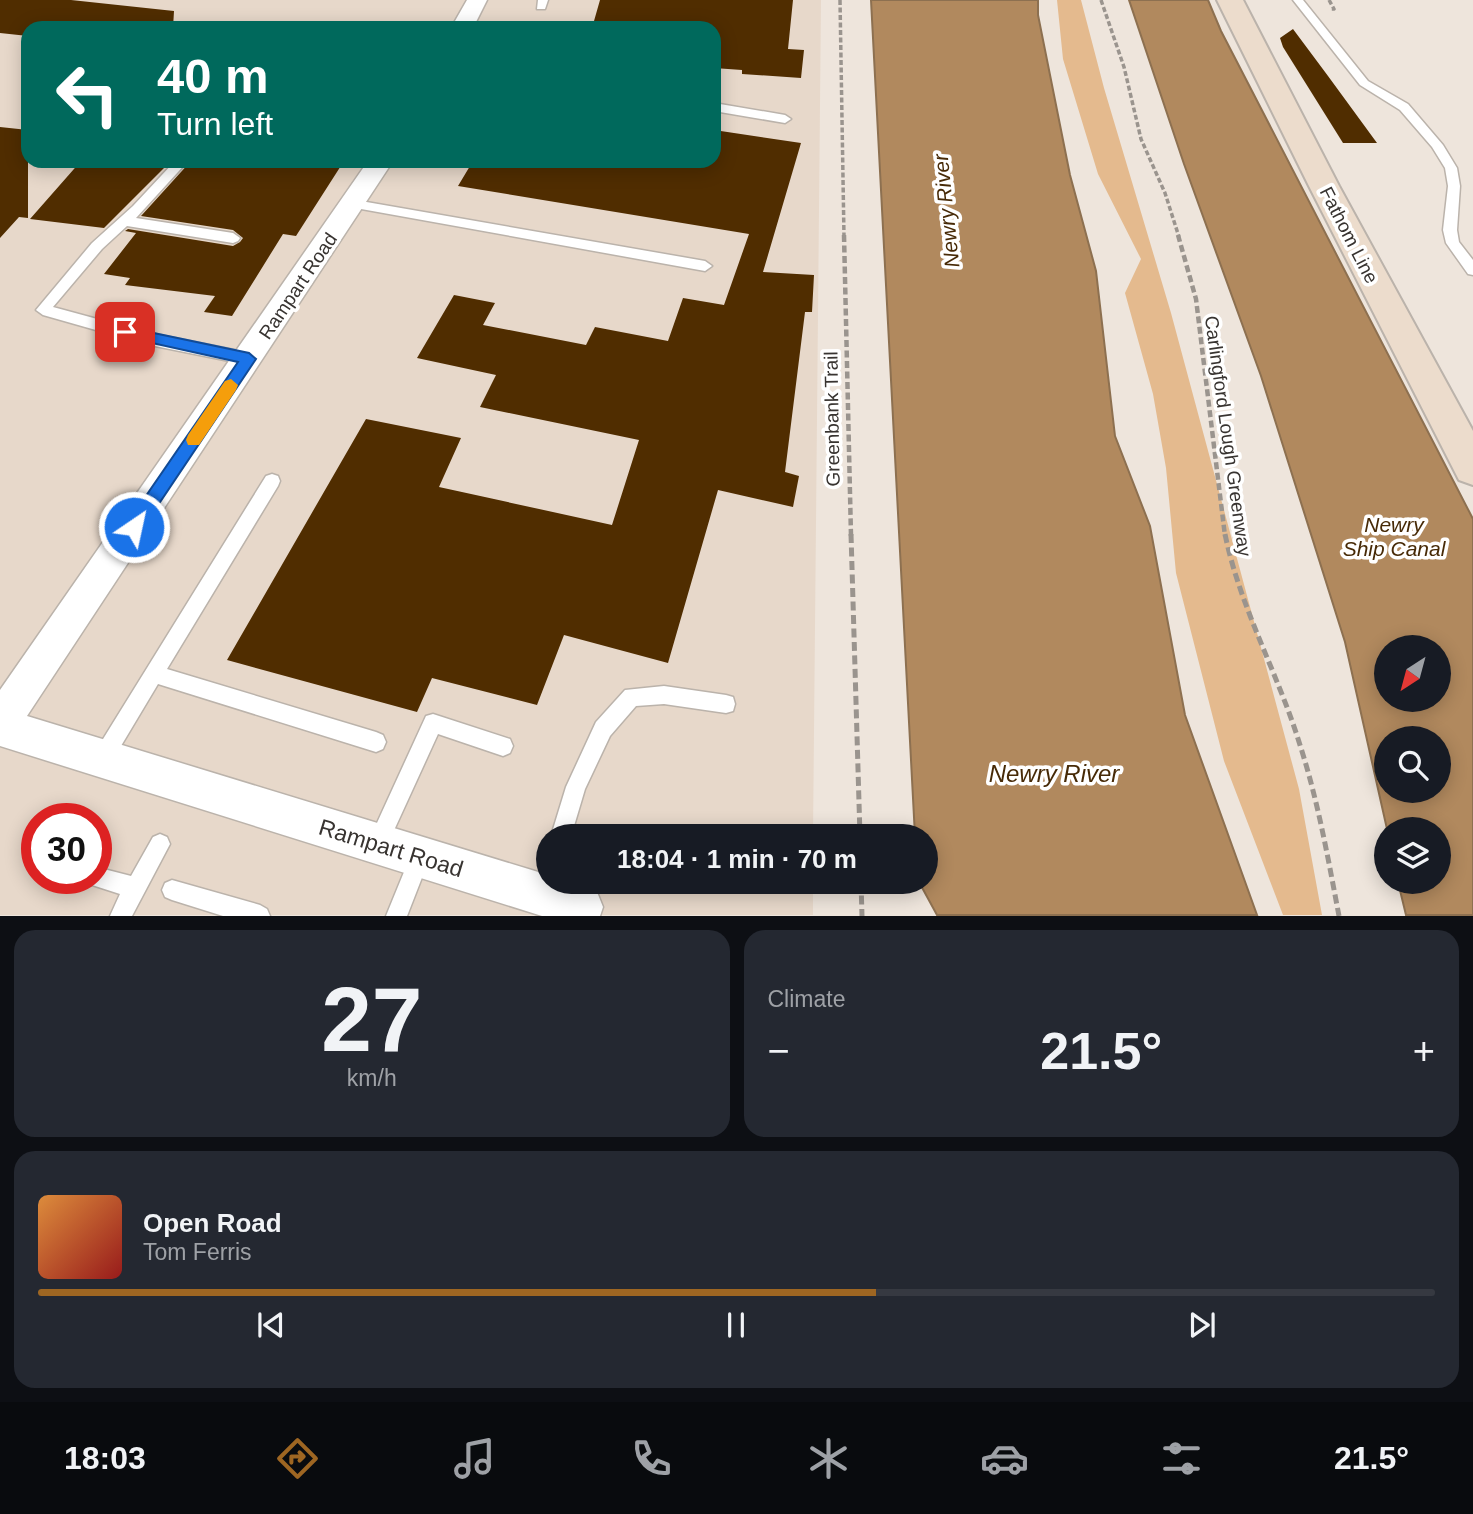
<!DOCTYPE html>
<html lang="en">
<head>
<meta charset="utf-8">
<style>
	:root { --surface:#171b24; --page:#242831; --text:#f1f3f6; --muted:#9ea1a6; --line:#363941; --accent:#9e6622 }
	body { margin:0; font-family:Arial,sans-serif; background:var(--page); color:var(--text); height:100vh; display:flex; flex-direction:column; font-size:26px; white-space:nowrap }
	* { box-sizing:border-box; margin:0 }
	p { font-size:23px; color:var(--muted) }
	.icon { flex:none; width:38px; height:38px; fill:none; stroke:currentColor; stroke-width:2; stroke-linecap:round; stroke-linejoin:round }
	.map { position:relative; height:916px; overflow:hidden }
	.panel { display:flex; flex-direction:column; gap:14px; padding:14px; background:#0d0f14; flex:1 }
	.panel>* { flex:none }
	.top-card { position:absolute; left:21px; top:21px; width:700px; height:147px; border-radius:21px; box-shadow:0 4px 18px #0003; background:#00695c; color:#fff; overflow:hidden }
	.needle { width:46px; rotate:216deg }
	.fabs { position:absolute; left:1374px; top:635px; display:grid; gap:14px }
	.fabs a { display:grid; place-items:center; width:77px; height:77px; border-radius:50%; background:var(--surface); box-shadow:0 4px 18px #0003; font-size:35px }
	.speed { position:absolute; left:21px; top:803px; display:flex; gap:14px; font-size:35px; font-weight:700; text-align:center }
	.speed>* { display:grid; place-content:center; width:91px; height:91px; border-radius:50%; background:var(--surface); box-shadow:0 4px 18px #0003; line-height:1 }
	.speed .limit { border:10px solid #d22; background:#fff; color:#111 }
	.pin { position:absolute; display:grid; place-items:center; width:60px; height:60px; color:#fff; margin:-30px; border-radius:14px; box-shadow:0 4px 10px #0006 }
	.me { position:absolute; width:77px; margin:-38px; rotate:34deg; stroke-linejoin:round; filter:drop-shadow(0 0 5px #0008) }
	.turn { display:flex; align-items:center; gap:24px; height:147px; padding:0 21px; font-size:32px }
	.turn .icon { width:91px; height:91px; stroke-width:2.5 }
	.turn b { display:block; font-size:49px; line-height:60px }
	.big { font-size:52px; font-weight:700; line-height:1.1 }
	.panel .widget { flex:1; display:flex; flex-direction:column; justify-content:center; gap:10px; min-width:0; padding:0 24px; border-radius:21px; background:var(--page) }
	.panel .dial { align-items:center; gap:0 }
	.dial b { font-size:91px; line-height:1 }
	.song { display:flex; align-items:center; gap:21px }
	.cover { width:84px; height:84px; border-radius:10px; background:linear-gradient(135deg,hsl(30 70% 55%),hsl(0 70% 35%)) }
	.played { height:7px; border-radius:4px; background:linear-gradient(90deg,var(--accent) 60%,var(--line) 60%) }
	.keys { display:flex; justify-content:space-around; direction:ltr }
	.heat { display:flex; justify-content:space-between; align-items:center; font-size:38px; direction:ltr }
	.panel .tiles { flex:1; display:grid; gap:14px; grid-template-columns:1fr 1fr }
	.widget:last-child { grid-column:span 2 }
	.trip { position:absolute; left:536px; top:824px; width:402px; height:70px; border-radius:35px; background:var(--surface); box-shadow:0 4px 18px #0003; font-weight:700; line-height:70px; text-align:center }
	.tabs { display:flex; height:112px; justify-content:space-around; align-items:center; background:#090b0e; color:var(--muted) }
	.tabs .icon { width:49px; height:49px }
	.tabs .selected { color:var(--accent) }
	.tabs b { font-size:32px; color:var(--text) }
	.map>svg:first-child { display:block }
</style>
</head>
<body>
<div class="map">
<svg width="1473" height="916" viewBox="0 0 1473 916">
	<rect width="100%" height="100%" fill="#eee5dc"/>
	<!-- built -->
	<path fill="#e7d8ca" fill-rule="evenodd" d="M0 0H821L813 836H548V882H813V915H0ZM28 28H714V161H28ZM37 819H96V878H37Z"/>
	<!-- green -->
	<path fill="#e4ba8e" d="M1057 0H1081L1104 88 1171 313 1299 789 1322 915H1283L1224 761 1176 573 1166 468 1153 394 1125 293 1141 259 1098 174 1063 59Z"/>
	<!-- water -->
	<path fill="#b1895e" stroke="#8d7050" stroke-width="2" fill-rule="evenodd" d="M871 0H1038V15L1070 175 1096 271 1115 436 1150 526 1185 715 1257 915H937L919 882H926V836H915Z
		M1129 0H1208L1221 31 1473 519V915H1406L1398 882H1438V830L1387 829 1345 642 1261 376 1184 164ZM1386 648H1438V700H1386ZM1386 738H1438V791H1386Z"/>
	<!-- building -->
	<path fill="#502d00" d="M0 0H71L174 11 173 28H28V36L0 33Z
		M600 0H793L788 49 804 50 801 78 742 74V70L714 68V28H592Z
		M1293 29 1328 76 1377 143H1343L1283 47 1280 38Z
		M0 127 28 130V218L19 217 0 238Z
		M714 130 801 143 763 272 814 275 812 312H805L785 472 799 476 793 507 718 490 668 663 564 635 537 705 432 678 417 712 227 660 366 419 461 438 439 487 612 525 639 440 480 407 496 375 417 358 454 295 495 303 483 325 586 345 595 327 668 341 683 298 724 305 749 234 458 186 473 161H714Z
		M81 161H171L104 228 30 219Z
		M191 161H344L296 236 283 234 232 316 204 312 215 296 125 285 130 278 104 274 136 233 125 231 128 229 233 246 240 242 243 238 233 230 141 216Z"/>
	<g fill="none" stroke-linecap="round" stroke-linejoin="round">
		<!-- service casing -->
		<g stroke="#bbb3ab" stroke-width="3">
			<path id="service" d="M538 0H548L545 9H537Z
				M1293 0H1303L1368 81 1408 104 1443 145 1457 168 1460 186 1457 230 1459 242 1473 260V275L1468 274 1446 243 1443 230 1448 186 1445 168 1432 147 1400 110 1360 85Z
				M714 103 785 115 791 119 785 123 714 111Z
				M175 161H188L136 218 233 233 240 238 238 241 233 243 127 226 102 249 53 307 145 332 249 353 256 359 254 363 249 365 145 344 43 315 36 310 92 243 133 206Z
				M355 200 705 261 712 266 705 271 350 207 349 204Z
				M272 474 278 476 280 481 278 486 167 669 376 732 383 735 386 742 383 749 376 752 158 684 109 766 102 769 95 766 92 759 95 752 266 476Z
				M664 686 726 695 733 697 735 704 733 711 726 713 664 704 636 706 610 736 585 789 571 836H551L566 787 596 722 625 690Z
				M433 714 510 739 513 746 510 753 503 756 438 734 385 850 378 853 371 850 368 843 371 836 426 716Z
				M160 834 167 837 170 844 132 916H110L120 894 89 884 86 878H96V867L131 876 153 837Z
				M420 847 427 850 430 857 407 916H386L413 850Z
				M172 880 260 905 267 909 270 916H223L172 900 165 897 162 890 165 883Z"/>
		</g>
		<!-- minor casing -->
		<g stroke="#bbb3ab" stroke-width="3">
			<path id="minor" d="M467 0H487L473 28H451Z
				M368 161H393L27 716 548 875V882C566 882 580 885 597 892L603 907 600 916H542L0 746V690Z"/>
		</g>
		<!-- secondary casing -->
		<g stroke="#bbb3ab" stroke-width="4">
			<path id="secondary" d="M1217 0H1243L1339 186 1473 431V485L1459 480 1309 186Z"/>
		</g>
		<!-- path-far2 -->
		<path stroke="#9a948e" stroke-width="3.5" stroke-dasharray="5 2.5" stroke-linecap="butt" d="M840 0 844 237
			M1101 0 1124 67 1141 139 1165 193 1179 237
			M1329 0 1334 9H1331"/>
		<!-- path-far1 -->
		<path stroke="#9a948e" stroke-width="4.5" stroke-dasharray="7 3.5" stroke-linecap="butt" d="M844 235 851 536
			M1178 235 1196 299 1225 536"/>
		<!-- path -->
		<path stroke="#9a948e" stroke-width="5" stroke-dasharray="9 4.5" stroke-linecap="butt" d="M851 534 860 836
			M1225 534C1240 608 1278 673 1300 745 1318 801 1328 858 1339 916
			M861 882 862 916"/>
		<!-- service -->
		<use href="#service" fill="#fff" fill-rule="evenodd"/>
		<!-- minor -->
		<use href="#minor" fill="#fff" fill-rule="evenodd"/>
		<!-- secondary -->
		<use href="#secondary" fill="#ecdccc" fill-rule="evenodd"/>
	</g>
	<!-- route -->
	<path fill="#1a73e8" stroke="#114b97" stroke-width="2" d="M125 327 249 353 256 359 140 532 134 534 128 532 126 527 128 522 238 362 120 336 118 332Z"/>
	<!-- slow -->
	<path fill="#f59e0b" d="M231 379 238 385 236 390 199 445H188L186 440 188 435 225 381Z"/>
	<g text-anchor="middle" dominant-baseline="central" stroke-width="7" stroke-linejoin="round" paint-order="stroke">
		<!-- street labels -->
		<g font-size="19" fill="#383431" stroke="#fff">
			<text transform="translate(1349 235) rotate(63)">Fathom Line</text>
			<text transform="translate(298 286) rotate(-56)">Rampart Road</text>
			<text transform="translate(832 419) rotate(-91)">Greenbank Trail</text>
			<text transform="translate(1228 436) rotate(82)">Carlingford Lough Greenway</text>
		</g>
		<!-- water labels -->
		<g font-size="21" font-style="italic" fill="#472a07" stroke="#fff">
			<text transform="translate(946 211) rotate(-96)">Newry River</text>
			<text x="1394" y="524">Newry<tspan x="1394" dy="24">Ship Canal</tspan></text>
		</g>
		<!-- near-street labels -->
		<g font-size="23" fill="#383431" stroke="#fff">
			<text transform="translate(391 848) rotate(17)">Rampart Road</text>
		</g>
		<!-- near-water labels -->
		<g font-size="24" font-style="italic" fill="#472a07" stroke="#fff">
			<text x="1054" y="773">Newry River</text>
		</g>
	</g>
</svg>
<div class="fabs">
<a><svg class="needle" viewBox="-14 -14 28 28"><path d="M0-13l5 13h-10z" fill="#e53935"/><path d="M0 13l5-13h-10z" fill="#9ea1a6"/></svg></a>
<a><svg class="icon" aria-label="search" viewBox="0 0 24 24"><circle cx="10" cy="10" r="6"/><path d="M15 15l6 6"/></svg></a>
<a><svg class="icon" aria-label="layers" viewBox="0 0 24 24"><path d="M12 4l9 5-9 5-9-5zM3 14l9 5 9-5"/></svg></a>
</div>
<div class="speed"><div class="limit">30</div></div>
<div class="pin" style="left:125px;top:332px;background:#d93025"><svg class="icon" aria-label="arrive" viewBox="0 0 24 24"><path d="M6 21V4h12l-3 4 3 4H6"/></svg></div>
<svg class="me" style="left:134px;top:527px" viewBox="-20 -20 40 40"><circle r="17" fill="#1a73e8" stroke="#fff" stroke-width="3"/><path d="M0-11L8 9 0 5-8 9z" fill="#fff"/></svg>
<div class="trip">18:04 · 1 min · 70 m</div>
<div class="top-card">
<div class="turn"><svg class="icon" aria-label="left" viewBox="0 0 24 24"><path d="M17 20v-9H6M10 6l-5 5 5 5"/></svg><div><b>40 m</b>Turn left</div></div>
</div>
</div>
<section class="panel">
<div class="tiles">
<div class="widget dial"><b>27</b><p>km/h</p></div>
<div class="widget"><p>Climate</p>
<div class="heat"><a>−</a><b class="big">21.5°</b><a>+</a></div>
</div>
<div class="widget">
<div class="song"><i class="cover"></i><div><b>Open Road</b><p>Tom Ferris</p></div></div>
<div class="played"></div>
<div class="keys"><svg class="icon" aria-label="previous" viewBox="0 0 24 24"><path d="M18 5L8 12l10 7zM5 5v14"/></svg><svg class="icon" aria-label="pause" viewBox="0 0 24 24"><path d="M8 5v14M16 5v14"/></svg><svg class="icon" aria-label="next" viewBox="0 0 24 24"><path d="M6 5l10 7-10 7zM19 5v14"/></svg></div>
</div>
</div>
</section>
<nav class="tabs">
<b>18:03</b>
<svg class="icon selected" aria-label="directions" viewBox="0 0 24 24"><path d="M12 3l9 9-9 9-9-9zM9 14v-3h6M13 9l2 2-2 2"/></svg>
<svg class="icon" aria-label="music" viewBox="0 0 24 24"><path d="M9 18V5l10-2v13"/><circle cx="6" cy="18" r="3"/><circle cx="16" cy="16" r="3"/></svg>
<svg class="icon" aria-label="phone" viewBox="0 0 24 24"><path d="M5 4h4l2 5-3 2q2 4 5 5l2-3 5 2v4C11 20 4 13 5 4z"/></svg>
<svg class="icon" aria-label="climate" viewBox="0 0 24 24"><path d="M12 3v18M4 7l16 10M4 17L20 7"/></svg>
<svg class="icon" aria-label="car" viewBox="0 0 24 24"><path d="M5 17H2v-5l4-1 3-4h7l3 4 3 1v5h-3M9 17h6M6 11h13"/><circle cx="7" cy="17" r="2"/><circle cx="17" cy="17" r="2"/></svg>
<svg class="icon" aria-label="filters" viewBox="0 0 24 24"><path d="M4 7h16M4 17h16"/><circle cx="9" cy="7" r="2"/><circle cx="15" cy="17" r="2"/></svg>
<b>21.5°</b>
</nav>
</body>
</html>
